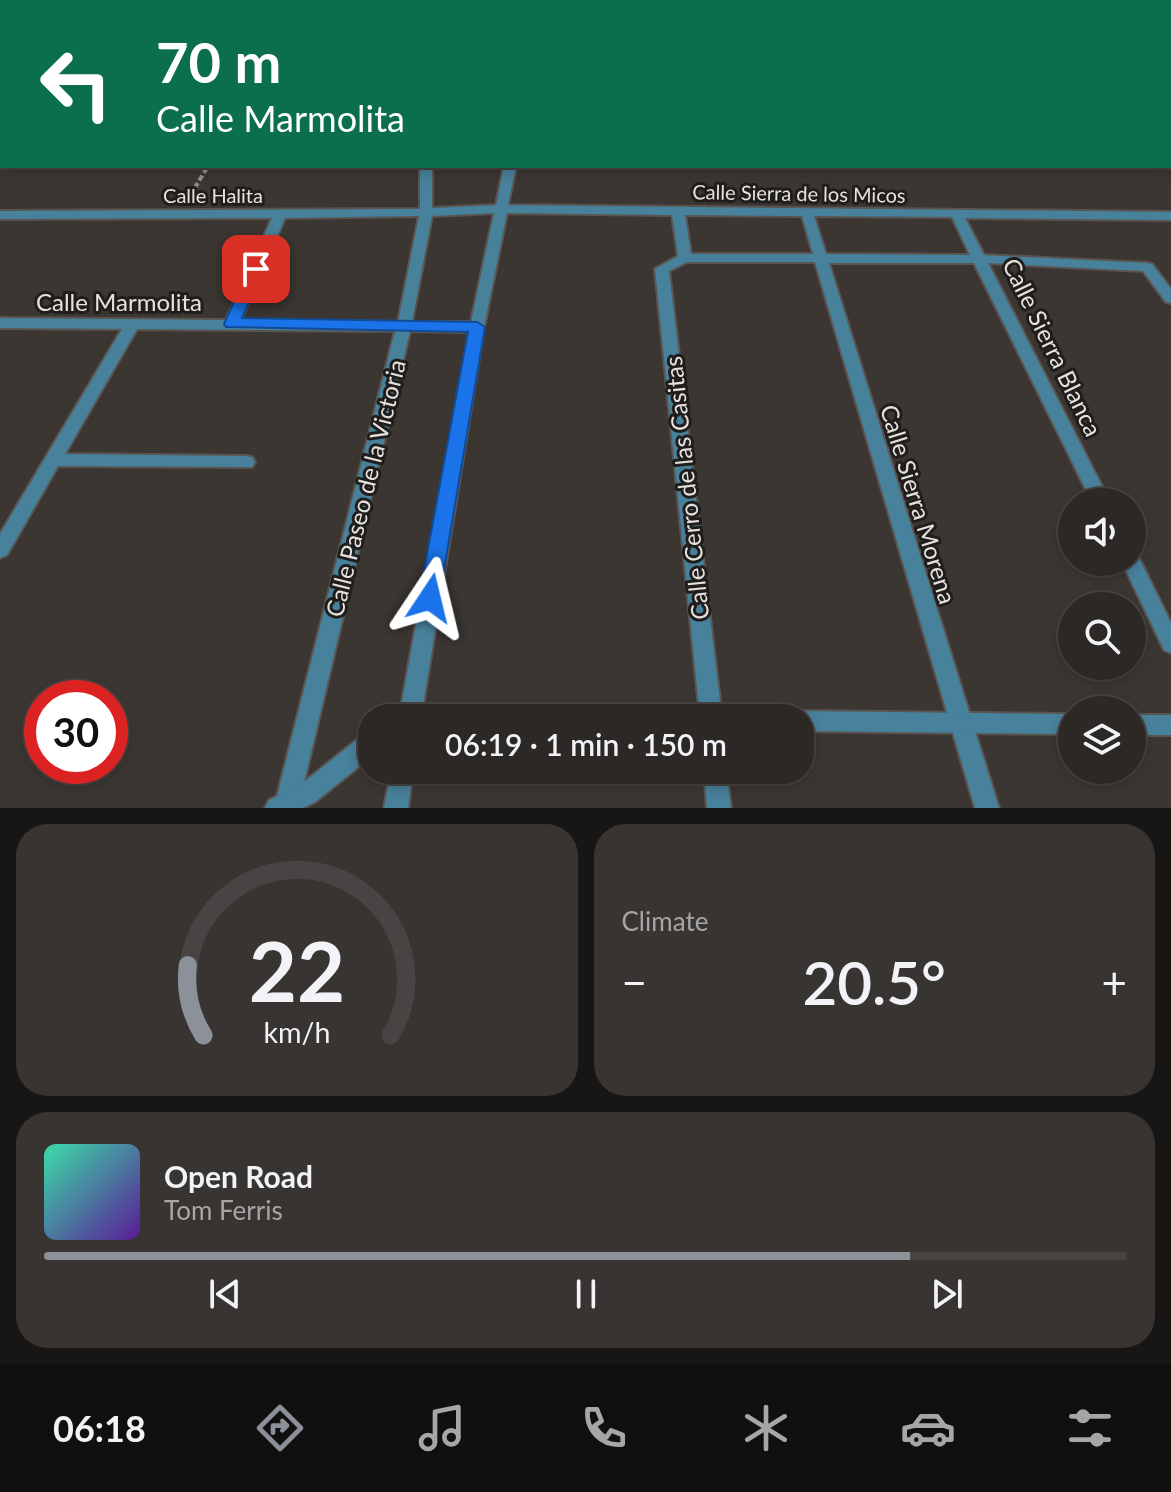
<!DOCTYPE html>
<html lang="en">
<head>
<meta charset="utf-8">
<style>
	:root { --surface:#2c2826; --page:#383432; --text:#f1f3f6; --muted:#a6a6a7; --line:#484443; --accent:#8c9099 }
	body { margin:0; font-family:Lato,sans-serif; background:var(--page); color:var(--text); height:100vh; display:flex; flex-direction:column; font-size:30px; white-space:nowrap }
	* { box-sizing:border-box; margin:0 }
	p { font-size:26px; color:var(--muted) }
	.icon { flex:none; width:44px; height:44px; fill:none; stroke:currentColor; stroke-width:2; stroke-linecap:round; stroke-linejoin:round }
	.map { position:relative; height:808px; overflow:hidden }
	.side { display:flex; flex-direction:column; gap:16px; padding:16px; background:#181615; flex:1 }
	.side>* { flex:none }
	.hud { position:absolute; left:0px; top:0px; width:1172px; height:168px; box-shadow:0 4px 12px #0003,0 0 0 2px var(--line); background:#0b6e4f; color:#fff; overflow:hidden }
	.controls { position:absolute; left:1058px; top:488px; display:grid; gap:16px }
	.controls a { display:grid; place-items:center; width:88px; height:88px; border-radius:50%; background:var(--surface); box-shadow:0 4px 12px #0003,0 0 0 2px var(--line); font-size:40px }
	.speed { position:absolute; left:24px; top:680px; display:flex; gap:16px; font-size:40px; font-weight:700; text-align:center }
	.speed>* { display:grid; place-content:center; width:104px; height:104px; border-radius:50%; background:var(--surface); box-shadow:0 4px 12px #0003,0 0 0 2px var(--line); line-height:1 }
	.speed .limit { border:12px solid #d22; background:#fff; color:#111 }
	.pin { position:absolute; display:grid; place-items:center; width:68px; height:68px; color:#fff; margin:-34px; border-radius:16px; box-shadow:0 4px 12px #0006 }
	.me { position:absolute; width:88px; margin:-44px; rotate:10deg; stroke-linejoin:round; filter:drop-shadow(0 0 6px #0008) }
	.turn { display:flex; align-items:center; gap:28px; height:168px; padding:0 24px; font-size:36px }
	.turn .icon { width:104px; height:104px; stroke-width:2.5 }
	.turn b { display:block; font-size:56px; line-height:68px }
	.big { font-size:60px; font-weight:600; line-height:1.1 }
	.side .tile { flex:1; display:flex; flex-direction:column; justify-content:center; gap:12px; min-width:0; padding:0 28px; border-radius:32px; background:var(--page) }
	.side .dial { align-items:center; gap:0 }
	.dial svg { height:208px; overflow:visible; fill:none; stroke:var(--line); stroke-width:7; stroke-linecap:round; text-anchor:middle }
	.dial text { fill:var(--text); stroke:none }
	.song { display:flex; align-items:center; gap:24px }
	.cover { width:96px; height:96px; border-radius:12px; background:linear-gradient(135deg,hsl(160 70% 55%),hsl(270 70% 35%)) }
	.played { height:8px; border-radius:4px; background:linear-gradient(90deg,var(--accent) 80%,var(--line) 80%) }
	.keys { display:flex; justify-content:space-around; direction:ltr }
	.heat { display:flex; justify-content:space-between; align-items:center; font-size:44px; direction:ltr }
	.side .tiles { flex:1; display:grid; gap:16px; grid-template-columns:1fr 1fr }
	.tile:last-child { grid-column:span 2 }
	.trip { position:absolute; left:358px; top:704px; width:456px; height:80px; border-radius:32px; background:var(--surface); box-shadow:0 4px 12px #0003,0 0 0 2px var(--line); font-weight:600; line-height:80px; text-align:center }
	.tabs { display:flex; height:128px; justify-content:space-around; align-items:center; background:#12100f; color:var(--muted) }
	.tabs .icon { width:56px; height:56px }
	.tabs .selected { color:var(--accent) }
	.tabs b { font-size:36px; color:var(--text) }
	.map>svg:first-child { display:block }
</style>
</head>
<body>
<div class="map">
<svg width="1171" height="808" viewBox="0 0 1171 808">
	<rect width="100%" height="100%" fill="#3b3632"/>
	<g fill="none" stroke-linecap="round" stroke-linejoin="round">
		<!-- minor casing -->
		<g stroke="#595551" stroke-width="4">
			<path id="minor" d="M330 0H338L339 2H331Z
				M390 0H399L400 2H391Z
				M717 0H725L726 2H718Z
				M0 3H2V9H0Z
				M0 157H2V163H0Z
				M420 166H432V208L496 205 504 166H516L508 205 1171 212V220L965 218 984 255 1147 263 1152 264 1171 289V303L1166 302 1143 271 988 263 1110 502H1092L974 263H829L999 808H975L815 262H687L669 271 722 718H700L655 269 678 256 672 215 507 213 484 327 421 718H399L469 332 410 331 298 808H274L395 331 137 329 65 454 246 456 252 457 255 462 252 467 58 466 7 555 0 558V534L122 329 0 328V318L226 320 272 218 0 219V211L420 209ZM494 213 471 322H412L432 216ZM685 215 802 216 813 254H691ZM419 216 398 322 241 320 285 218ZM814 216 952 217 970 255 826 254Z
				M1132 555 1138 556 1171 623V653L1164 650 1122 562H1132Z
				M391 770H413L408 808H384Z
				M704 770H726L731 808H707Z"/>
		</g>
		<!-- tertiary casing -->
		<g stroke="#595551" stroke-width="4">
			<path id="tertiary" d="M800 711 1072 714V734L800 731V718H790L792 714Z
				M1132 715H1171V735H1132Z
				M372 731V756L315 802 303 808H265L269 800 299 786 364 734Z"/>
		</g>
		<!-- path -->
		<path stroke="#918d8a" stroke-width="4" stroke-dasharray="6 3" stroke-linecap="butt" d="M190 196 208 166"/>
		<!-- minor -->
		<use href="#minor" fill="#48819c" fill-rule="evenodd"/>
		<!-- tertiary -->
		<use href="#tertiary" fill="#48819c" fill-rule="evenodd"/>
	</g>
	<!-- route -->
	<path fill="#1a73e8" stroke="#114b97" stroke-width="2" d="M250 266 263 269 242 318 477 322 485 327 438 605H423L419 598 468 332 226 327 224 324Z"/>
	<g text-anchor="middle" dominant-baseline="central" stroke-width="6" stroke-linejoin="round" paint-order="stroke">
		<!-- far-street labels -->
		<g font-size="20" fill="#e4e1de" stroke="#201e1c">
			<text transform="translate(799 193) rotate(1)">Calle Sierra de los Micos</text>
			<text x="213" y="195">Calle Halita</text>
		</g>
		<!-- street labels -->
		<g font-size="24" fill="#e4e1de" stroke="#201e1c">
			<text x="119" y="301">Calle Marmolita</text>
			<text transform="translate(1053 347) rotate(64)">Calle Sierra Blanca</text>
			<text transform="translate(365 488) rotate(-76)">Calle Paseo de la Victoria</text>
			<text transform="translate(686 488) rotate(-96)">Calle Cerro de las Casitas</text>
			<text transform="translate(919 504) rotate(73)">Calle Sierra Morena</text>
		</g>
	</g>
</svg>
<div class="controls">
<a><svg class="icon" aria-label="sound" viewBox="0 0 24 24"><path d="M4 9h4l5-4v14l-5-4H4zM17 9q2 3 0 6"/></svg></a>
<a><svg class="icon" aria-label="search" viewBox="0 0 24 24"><circle cx="10" cy="10" r="6"/><path d="M15 15l6 6"/></svg></a>
<a><svg class="icon" aria-label="layers" viewBox="0 0 24 24"><path d="M12 4l9 5-9 5-9-5zM3 14l9 5 9-5"/></svg></a>
</div>
<div class="speed"><div class="limit">30</div></div>
<div class="pin" style="left:256px;top:269px;background:#d93025"><svg class="icon" aria-label="arrive" viewBox="0 0 24 24"><path d="M6 21V4h12l-3 4 3 4H6"/></svg></div>
<svg class="me" style="left:430px;top:598px" viewBox="-20 -20 40 40"><path d="M0-17L14 15 0 8-14 15z" fill="#1a73e8" stroke="#fff" stroke-width="4"/></svg>
<div class="trip">06:19 · 1 min · 150 m</div>
<div class="hud">
<div class="turn"><svg class="icon" aria-label="left" viewBox="0 0 24 24"><path d="M17 20v-9H6M10 6l-5 5 5 5"/></svg><div><b>70 m</b>Calle Marmolita</div></div>
</div>
</div>
<section class="side">
<div class="tiles">
<div class="tile dial"><svg viewBox="0 0 100 80">
<path d="M14 69A42 42 0 1 1 86 69"/>
<path d="M14 69A42 42 0 0 1 8 42" stroke="#8c9099"/>
<text x="50" y="56" font-size="32" font-weight="700">22</text>
<text x="50" y="72" font-size="11">km/h</text>
</svg></div>
<div class="tile"><p>Climate</p>
<div class="heat"><a>−</a><b class="big">20.5°</b><a>+</a></div>
</div>
<div class="tile">
<div class="song"><i class="cover"></i><div><b>Open Road</b><p>Tom Ferris</p></div></div>
<div class="played"></div>
<div class="keys"><svg class="icon" aria-label="previous" viewBox="0 0 24 24"><path d="M18 5L8 12l10 7zM5 5v14"/></svg><svg class="icon" aria-label="pause" viewBox="0 0 24 24"><path d="M8 5v14M16 5v14"/></svg><svg class="icon" aria-label="next" viewBox="0 0 24 24"><path d="M6 5l10 7-10 7zM19 5v14"/></svg></div>
</div>
</div>
</section>
<nav class="tabs">
<b>06:18</b>
<svg class="icon selected" aria-label="directions" viewBox="0 0 24 24"><path d="M12 3l9 9-9 9-9-9zM9 14v-3h6M13 9l2 2-2 2"/></svg>
<svg class="icon" aria-label="music" viewBox="0 0 24 24"><path d="M9 18V5l10-2v13"/><circle cx="6" cy="18" r="3"/><circle cx="16" cy="16" r="3"/></svg>
<svg class="icon" aria-label="phone" viewBox="0 0 24 24"><path d="M5 4h4l2 5-3 2q2 4 5 5l2-3 5 2v4C11 20 4 13 5 4z"/></svg>
<svg class="icon" aria-label="climate" viewBox="0 0 24 24"><path d="M12 3v18M4 7l16 10M4 17L20 7"/></svg>
<svg class="icon" aria-label="car" viewBox="0 0 24 24"><path d="M5 17H2v-5l4-1 3-4h7l3 4 3 1v5h-3M9 17h6M6 11h13"/><circle cx="7" cy="17" r="2"/><circle cx="17" cy="17" r="2"/></svg>
<svg class="icon" aria-label="filters" viewBox="0 0 24 24"><path d="M4 7h16M4 17h16"/><circle cx="9" cy="7" r="2"/><circle cx="15" cy="17" r="2"/></svg>
</nav>
</body>
</html>
